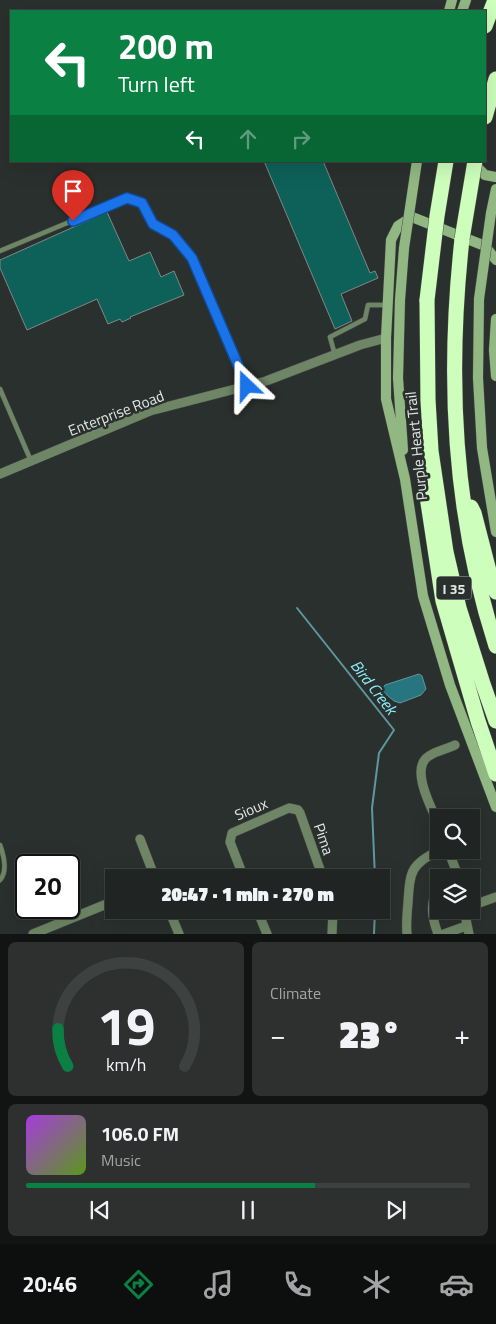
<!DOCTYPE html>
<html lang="en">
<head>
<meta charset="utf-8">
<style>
	:root { --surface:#202422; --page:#2d302f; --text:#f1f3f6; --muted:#a2a4a5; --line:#3d4140; --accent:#0b8043 }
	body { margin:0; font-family:"Titillium Web",sans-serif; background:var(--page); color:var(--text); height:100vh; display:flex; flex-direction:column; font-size:19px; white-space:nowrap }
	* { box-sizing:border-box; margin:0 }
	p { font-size:16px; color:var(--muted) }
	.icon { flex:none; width:28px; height:28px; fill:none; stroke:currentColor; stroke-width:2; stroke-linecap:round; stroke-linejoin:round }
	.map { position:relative; height:934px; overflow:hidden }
	.details { display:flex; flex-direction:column; gap:8px; padding:8px; background:#121413; flex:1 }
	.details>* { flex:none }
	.guide { position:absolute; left:10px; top:10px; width:476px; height:152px; border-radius:0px; box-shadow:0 5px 20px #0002,0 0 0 1px var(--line); background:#0b8043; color:#fff; overflow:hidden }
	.fabs { position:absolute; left:430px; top:809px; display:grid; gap:10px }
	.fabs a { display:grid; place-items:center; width:50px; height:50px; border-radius:0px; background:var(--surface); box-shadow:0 5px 20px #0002,0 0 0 1px var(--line); font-size:25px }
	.speed { position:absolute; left:15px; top:854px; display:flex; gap:10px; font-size:25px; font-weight:700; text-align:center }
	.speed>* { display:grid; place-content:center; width:65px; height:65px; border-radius:50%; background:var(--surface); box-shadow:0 5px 20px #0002,0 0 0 1px var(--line); line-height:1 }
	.speed .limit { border:2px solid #111; border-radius:8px; background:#fff; color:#111 }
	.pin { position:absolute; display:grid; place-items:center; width:42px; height:42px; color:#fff; margin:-51px -21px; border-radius:50% 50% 50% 0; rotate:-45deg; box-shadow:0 0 5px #0007 }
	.pin .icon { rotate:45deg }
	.me { position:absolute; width:55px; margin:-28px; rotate:337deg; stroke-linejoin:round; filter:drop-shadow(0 0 4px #0008) }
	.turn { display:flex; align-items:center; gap:18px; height:105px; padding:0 25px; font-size:22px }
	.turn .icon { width:65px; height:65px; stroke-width:2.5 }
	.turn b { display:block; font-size:35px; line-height:42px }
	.lanes { display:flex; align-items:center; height:48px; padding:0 25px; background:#0003; justify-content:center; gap:25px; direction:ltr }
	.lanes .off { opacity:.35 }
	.big { font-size:38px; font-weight:800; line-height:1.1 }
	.details .card { flex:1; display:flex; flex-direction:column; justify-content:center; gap:8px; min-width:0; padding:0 18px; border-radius:8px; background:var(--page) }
	.details .dial { align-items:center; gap:0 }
	.dial svg { height:130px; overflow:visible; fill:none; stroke:var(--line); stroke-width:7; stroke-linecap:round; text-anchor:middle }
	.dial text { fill:var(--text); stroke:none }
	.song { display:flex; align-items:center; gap:15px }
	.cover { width:60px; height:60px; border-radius:8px; background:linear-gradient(135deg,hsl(280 70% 55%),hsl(90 70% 35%)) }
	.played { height:5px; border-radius:2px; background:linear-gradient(90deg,var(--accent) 65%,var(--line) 65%) }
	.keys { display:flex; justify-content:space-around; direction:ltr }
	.heat { display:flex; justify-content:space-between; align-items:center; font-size:28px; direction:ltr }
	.details .tiles { flex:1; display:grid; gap:8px; grid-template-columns:1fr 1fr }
	.card:last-child { grid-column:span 2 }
	.trip { position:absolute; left:105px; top:869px; width:285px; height:50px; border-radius:0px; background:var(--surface); box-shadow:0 5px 20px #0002,0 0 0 1px var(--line); font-weight:800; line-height:50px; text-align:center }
	.menu { display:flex; height:80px; justify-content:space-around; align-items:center; background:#0d0e0e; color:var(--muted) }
	.menu .icon { width:35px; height:35px }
	.menu .current { color:var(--accent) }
	.menu b { font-size:22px; color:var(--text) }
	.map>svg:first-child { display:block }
</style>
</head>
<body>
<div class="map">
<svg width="496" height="934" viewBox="0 0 496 934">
	<rect width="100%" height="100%" fill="#2a302d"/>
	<!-- water -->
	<path fill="#27757e" stroke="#5f979d" d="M419 674 422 676 426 689 421 695 400 703 394 701 382 691V689L385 685Z"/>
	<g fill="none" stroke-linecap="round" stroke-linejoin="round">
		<!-- stream -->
		<path stroke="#5f979d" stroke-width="2" d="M297 608 394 730 379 753 372 808 375 878
			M374 934 375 910"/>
	</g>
	<!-- building -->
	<path fill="#0d6158" stroke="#808887" d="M264 161H323L370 273 375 271 378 278 341 294 352 321 335 329Z
		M107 212 129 261 150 252 161 277 174 271 184 295 130 317 131 318 122 322 120 319 108 324 97 299 27 330 0 268V260Z"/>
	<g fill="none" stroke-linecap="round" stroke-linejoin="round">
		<!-- service casing -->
		<g stroke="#484d4a" stroke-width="5.5">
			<path id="service" d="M0 251 127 198 142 203 153 224 173 235 192 258 247 386
				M335 355 330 337 365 319 368 305H386
				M0 389 31 461
				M0 845C4 856 8 871 0 880"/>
		</g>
		<!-- minor casing -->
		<g stroke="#484d4a" stroke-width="10">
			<path id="minor" d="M0 474 150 411 266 381 360 345 386 338
				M439 825C432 809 409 768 429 756 436 751 447 749 455 745
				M140 839 155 878
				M448 850 459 878
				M244 878 230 842 232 833 289 808 298 810 300 813 323 878
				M447 878 457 872
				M471 906 496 897
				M169 910 179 934
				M257 910 267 934
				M464 910 469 934
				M33 934 114 901
				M332 934 333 910
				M407 934C406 924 407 913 408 903 410 872 410 864 440 850
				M438 934C432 918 429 902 439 887
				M444 934 466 926"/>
		</g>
		<!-- secondary casing -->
		<g stroke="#484d4a" stroke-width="11">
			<path id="secondary" d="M449 11 452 0
				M462 11 466 0
				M472 162 485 175 496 177
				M496 260 485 246 412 217 398 226 391 240 386 338V399L405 479 423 596 450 685 496 807
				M479 299 478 378 482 448 496 532
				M496 319 494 350 496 376
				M403 450 398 378 400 300 404 248"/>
		</g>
		<!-- motorway casing -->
		<g stroke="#484d4a" stroke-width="16">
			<path id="motorway" d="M485 26 495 0
				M485 117 496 79
				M462 239C447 377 453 513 496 646
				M427 300 428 400 431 451 446 552 459 608 483 684 496 721
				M429 465 425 483 443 601 478 721 496 774
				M471 507 474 513 489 571 496 592"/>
		</g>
		<!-- service -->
		<use href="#service" stroke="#6e8665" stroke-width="4.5"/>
		<!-- minor -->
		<use href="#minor" stroke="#6e8665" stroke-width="9"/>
		<!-- secondary -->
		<use href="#secondary" stroke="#91b882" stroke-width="10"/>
		<!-- motorway -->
		<use href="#motorway" stroke="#cdfebb" stroke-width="15"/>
		<!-- secondary-bridge casing -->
		<g stroke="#484d4a" stroke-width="11" stroke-linecap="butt">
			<path id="secondary-bridge" d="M404 248 417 161
				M479 299 491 213 496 189"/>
		</g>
		<!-- motorway-bridge casing -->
		<g stroke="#484d4a" stroke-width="16" stroke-linecap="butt">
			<path id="motorway-bridge" d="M462 239 475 161
				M427 300 437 216 446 161"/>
		</g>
		<!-- secondary-bridge -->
		<use href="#secondary-bridge" stroke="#91b882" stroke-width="10"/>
		<!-- motorway-bridge -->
		<use href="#motorway-bridge" stroke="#cdfebb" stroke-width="15"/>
	</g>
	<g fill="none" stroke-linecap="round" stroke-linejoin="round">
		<!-- route casing -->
		<g stroke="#114b97" stroke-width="12">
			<path id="route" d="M73 221 127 198 142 203 153 224 173 235 192 258 247 386"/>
		</g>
		<!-- route -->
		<use href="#route" stroke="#1a73e8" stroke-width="9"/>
	</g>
	<g text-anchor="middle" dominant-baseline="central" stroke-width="5" stroke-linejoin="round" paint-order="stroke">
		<!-- shield labels -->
		<rect fill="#2a302d" stroke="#acb0ad" stroke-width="1" x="436.5" y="576.5" width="35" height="23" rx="4"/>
		<g font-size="14" font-weight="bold" fill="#e3e7e4">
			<text x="454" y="588">I 35</text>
		</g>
		<!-- street labels -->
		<g font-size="15" fill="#e3e7e4" stroke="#2a302d">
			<text transform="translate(116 413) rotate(-21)">Enterprise Road</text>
			<text transform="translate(416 446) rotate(-96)">Purple Heart Trail</text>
			<text transform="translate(251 809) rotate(-23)">Sioux</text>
			<text transform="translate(324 839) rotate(71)">Pima</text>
		</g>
		<!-- water labels -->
		<g font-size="16" font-style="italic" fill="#8ceefa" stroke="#2a302d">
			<text transform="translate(374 687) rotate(52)">Bird Creek</text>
		</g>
	</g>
</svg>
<div class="fabs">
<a><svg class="icon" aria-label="search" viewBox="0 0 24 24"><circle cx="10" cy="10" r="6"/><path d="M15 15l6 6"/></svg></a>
<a><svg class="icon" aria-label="layers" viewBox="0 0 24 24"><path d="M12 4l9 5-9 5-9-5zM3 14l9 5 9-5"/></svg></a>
</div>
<div class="speed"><div class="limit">20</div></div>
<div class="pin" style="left:73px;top:221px;background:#d93025"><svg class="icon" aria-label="arrive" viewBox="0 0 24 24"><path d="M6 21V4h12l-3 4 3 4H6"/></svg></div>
<svg class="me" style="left:247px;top:386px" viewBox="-20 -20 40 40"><path d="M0-17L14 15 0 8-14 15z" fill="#1a73e8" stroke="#fff" stroke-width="4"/></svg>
<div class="trip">20:47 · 1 min · 270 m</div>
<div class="guide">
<div class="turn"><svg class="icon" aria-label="left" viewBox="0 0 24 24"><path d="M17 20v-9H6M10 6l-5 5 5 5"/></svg><div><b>200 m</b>Turn left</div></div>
<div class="lanes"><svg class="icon" aria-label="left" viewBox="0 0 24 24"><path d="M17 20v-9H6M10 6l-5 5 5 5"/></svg><svg class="icon off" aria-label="ahead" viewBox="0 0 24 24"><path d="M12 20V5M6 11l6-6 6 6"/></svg><svg class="icon off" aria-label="right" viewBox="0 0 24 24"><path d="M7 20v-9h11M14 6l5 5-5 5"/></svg></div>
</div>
</div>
<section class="details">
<div class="tiles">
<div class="card dial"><svg viewBox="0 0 100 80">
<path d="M14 69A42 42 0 1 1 86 69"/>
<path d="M14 69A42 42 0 0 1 8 46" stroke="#0b8043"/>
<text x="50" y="56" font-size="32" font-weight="700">19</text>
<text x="50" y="72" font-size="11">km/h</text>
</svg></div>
<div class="card"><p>Climate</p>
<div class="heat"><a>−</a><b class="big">23°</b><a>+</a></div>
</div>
<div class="card">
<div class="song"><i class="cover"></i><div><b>106.0 FM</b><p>Music</p></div></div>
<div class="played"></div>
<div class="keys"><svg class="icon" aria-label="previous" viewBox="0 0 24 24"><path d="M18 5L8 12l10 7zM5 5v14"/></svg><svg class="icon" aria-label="pause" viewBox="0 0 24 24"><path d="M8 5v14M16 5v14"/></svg><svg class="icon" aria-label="next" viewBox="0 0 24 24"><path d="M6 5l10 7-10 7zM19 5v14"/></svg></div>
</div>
</div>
</section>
<nav class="menu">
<b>20:46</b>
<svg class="icon current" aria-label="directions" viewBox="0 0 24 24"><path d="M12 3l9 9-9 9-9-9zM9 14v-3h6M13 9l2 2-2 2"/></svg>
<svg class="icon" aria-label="music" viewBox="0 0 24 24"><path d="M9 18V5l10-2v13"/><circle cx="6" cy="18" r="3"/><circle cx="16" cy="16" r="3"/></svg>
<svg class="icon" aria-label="phone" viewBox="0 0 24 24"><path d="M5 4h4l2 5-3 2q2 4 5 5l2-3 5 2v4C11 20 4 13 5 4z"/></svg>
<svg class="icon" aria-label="climate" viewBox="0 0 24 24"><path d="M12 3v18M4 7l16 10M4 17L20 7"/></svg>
<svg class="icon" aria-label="car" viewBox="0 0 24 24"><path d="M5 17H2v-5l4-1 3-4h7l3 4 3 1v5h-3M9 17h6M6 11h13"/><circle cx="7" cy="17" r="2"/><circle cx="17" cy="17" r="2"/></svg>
</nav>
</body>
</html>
